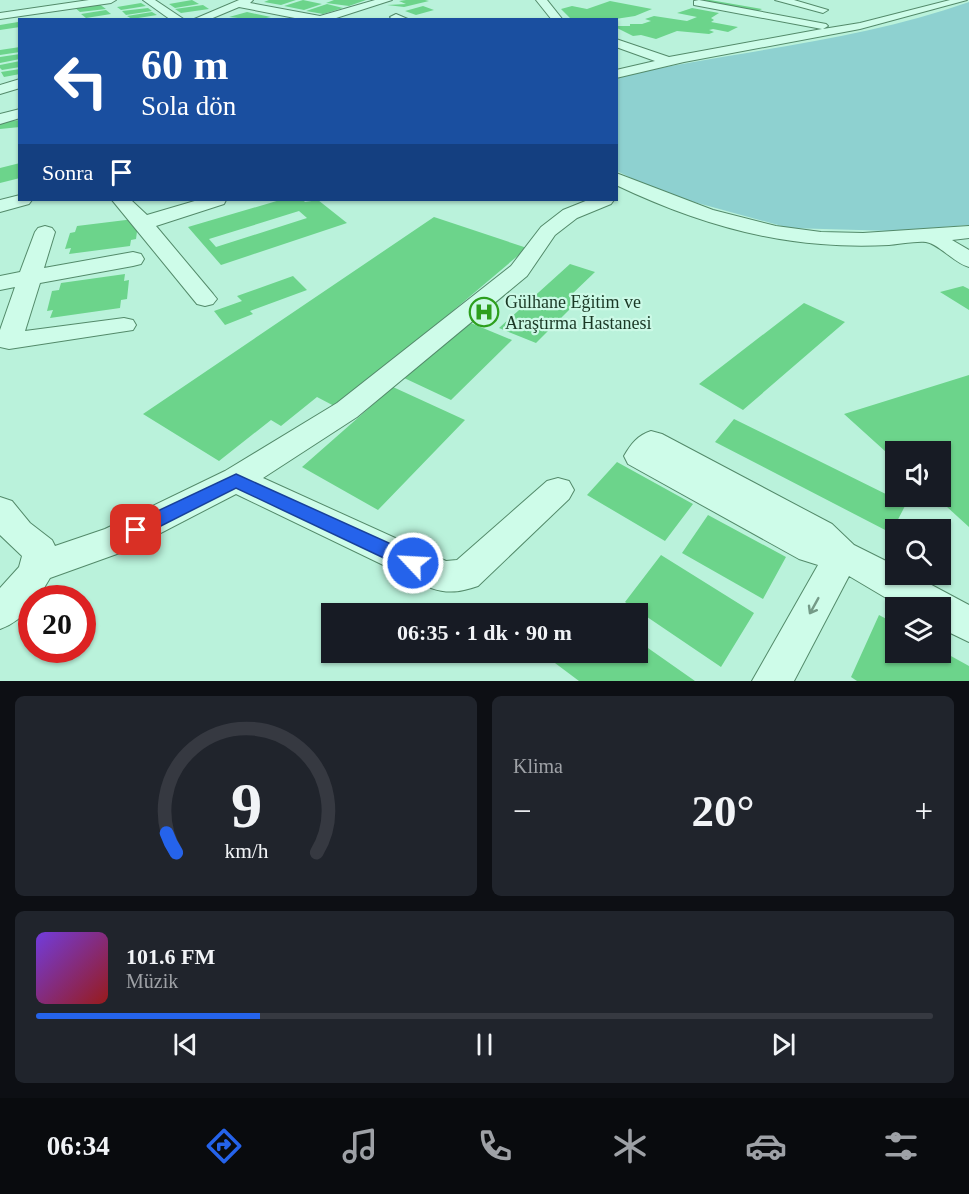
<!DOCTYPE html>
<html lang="tr">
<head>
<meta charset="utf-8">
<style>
	:root { --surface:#171b24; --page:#20242c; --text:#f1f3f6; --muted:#9ea1a6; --line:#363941; --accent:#2563eb }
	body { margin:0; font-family:Georgia,serif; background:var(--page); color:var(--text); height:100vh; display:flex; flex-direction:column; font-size:22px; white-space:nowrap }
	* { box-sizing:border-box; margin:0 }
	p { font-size:20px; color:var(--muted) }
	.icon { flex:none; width:33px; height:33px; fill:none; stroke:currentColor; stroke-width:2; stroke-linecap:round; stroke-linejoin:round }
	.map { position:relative; height:681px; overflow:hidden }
	.details { display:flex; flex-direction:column; gap:15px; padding:15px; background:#0d0f14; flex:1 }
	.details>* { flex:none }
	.top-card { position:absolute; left:18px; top:18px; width:600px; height:183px; border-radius:0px; box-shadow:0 2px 4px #0004; background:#1a4fa0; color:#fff; overflow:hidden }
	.controls { position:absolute; left:885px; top:441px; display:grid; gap:12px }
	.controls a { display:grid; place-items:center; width:66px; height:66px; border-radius:0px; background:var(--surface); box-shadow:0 2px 4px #0004; font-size:30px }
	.speed { position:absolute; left:18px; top:585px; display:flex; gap:12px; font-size:30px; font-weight:700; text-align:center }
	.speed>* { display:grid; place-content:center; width:78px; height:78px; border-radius:50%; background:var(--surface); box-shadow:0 2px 4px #0004; line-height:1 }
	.speed .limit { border:9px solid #d22; background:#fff; color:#111 }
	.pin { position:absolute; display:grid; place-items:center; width:51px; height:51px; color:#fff; margin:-26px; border-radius:12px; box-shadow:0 3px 9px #0006 }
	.me { position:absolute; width:66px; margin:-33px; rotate:295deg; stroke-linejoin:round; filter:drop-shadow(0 0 4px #0008) }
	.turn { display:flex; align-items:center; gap:21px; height:126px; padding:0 24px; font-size:27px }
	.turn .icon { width:78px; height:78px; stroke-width:2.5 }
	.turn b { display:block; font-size:42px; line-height:51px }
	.then { display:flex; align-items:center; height:57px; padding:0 24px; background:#0003; gap:12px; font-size:22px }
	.big { font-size:45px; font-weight:700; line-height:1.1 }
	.details .tile { flex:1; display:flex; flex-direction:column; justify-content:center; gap:9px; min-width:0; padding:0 21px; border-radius:9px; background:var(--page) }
	.details .dial { align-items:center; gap:0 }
	.dial svg { height:156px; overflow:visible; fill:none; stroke:var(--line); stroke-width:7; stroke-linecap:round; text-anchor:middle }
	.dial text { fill:var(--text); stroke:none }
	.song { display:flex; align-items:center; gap:18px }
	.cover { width:72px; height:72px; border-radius:9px; background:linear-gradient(135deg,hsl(260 70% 55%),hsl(0 70% 35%)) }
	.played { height:6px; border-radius:3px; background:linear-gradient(90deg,var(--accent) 25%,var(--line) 25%) }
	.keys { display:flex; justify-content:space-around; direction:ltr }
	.heat { display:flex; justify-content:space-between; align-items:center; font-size:33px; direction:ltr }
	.details .tiles { flex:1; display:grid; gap:15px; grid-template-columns:1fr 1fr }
	.tile:last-child { grid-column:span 2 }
	.trip { position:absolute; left:321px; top:603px; width:327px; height:60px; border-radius:0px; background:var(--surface); box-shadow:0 2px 4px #0004; font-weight:700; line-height:60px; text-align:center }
	.tabs { display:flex; height:96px; justify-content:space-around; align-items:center; background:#090b0e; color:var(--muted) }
	.tabs .icon { width:42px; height:42px }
	.tabs .selected { color:var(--accent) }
	.tabs b { font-size:27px; color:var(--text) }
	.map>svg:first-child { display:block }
</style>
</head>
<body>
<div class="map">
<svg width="969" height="681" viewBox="0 0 969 681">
	<rect width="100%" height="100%" fill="#baf2db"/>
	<!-- green -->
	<path fill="#8ed1d0" d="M969 2V225L893 231 789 228 661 193 617 171 616 77C732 51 857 42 969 2Z"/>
	<!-- building -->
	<path fill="#6cd48b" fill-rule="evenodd" d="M192 0 199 4 175 8 169 4Z
		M269 0H296L281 5 264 2Z
		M303 0 322 4 304 10 284 6Z
		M334 0H366L349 6 326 3Z
		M406 0H425L429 1 404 7 387 5 406 4 399 1Z
		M693 0H710L762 9 758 11Z
		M610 1 652 9 635 16 609 20H572L561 9 572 6 587 9Z
		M141 3 146 6 121 10 117 7Z
		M99 4 106 9 80 12 74 7Z
		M327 4 343 8 323 14 306 11Z
		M203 5 209 9 181 13 175 9Z
		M423 6 434 10 416 15 405 11Z
		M148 8 152 11 126 15 122 11Z
		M692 8 719 13 711 18 714 20 711 22 738 27 728 32 713 29 709 30 714 32 709 34 677 31 656 39 641 35 633 36 617 28V26H630V24H642L651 21 645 19 654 16 687 21 697 17 677 13Z
		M106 10 111 14 86 18 81 14Z
		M152 12 157 15 132 19 127 16Z
		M247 12 271 17 256 20 229 17Z
		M18 22 20 27 0 30V25Z
		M20 47V52L0 55V50Z
		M20 54V59L0 63V57Z
		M20 61V67L2 70 0 68V65Z
		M20 69V74L4 77 1 72Z
		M20 120V127L0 129V122Z
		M20 163V178L0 183V168Z
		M280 200H303L305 202 318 200 347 223 221 265 188 227ZM299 211 307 218 216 247 209 239Z
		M434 217 527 248 338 408 317 397 281 426 271 420 219 461 143 414Z
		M134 219 138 224 136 239 131 240 130 246 69 254 71 248 65 249 70 233 75 232 77 226Z
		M570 264 595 272 570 296 579 300 536 343 499 328Z
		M125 274 124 281 129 280 127 299 121 300 120 308 50 318 53 310 47 311 52 291 59 290 61 283Z
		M293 276 307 290 250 311 253 314 225 325 214 311 242 301 237 296Z
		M963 286 969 289V310L940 292Z
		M804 303 845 322 743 410 699 384Z
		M466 321 512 340 451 400 402 377Z
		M969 375V527L935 496H940V452H896V461L844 414Z
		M393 387 465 420 378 510 302 467Z
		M734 419 906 504 891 533 715 442Z
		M617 462 693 504 665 541 587 495Z
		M708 515 786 557 763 599 682 553Z
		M661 555 754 613 721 667 625 602Z
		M879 615 896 624V652H940V650L969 666V681H857L851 677Z
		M638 641 695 681H579L555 663 564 652H638Z"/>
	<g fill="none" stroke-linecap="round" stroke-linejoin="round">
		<!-- minor casing -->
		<g stroke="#538a6a" stroke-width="2">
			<path id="minor" d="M89 0H116L111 3 0 19V13Z
				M143 0H155L185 20H171Z
				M239 0H253L250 3 320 16 375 0H392L330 20H305L239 7 208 20H192Z
				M536 0H547L563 20H552Z
				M699 0 826 24 828 26 823 29 860 23 950 0H967L860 29 684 62 616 78V70L655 61 616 47V39L669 57 822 29 694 5V1Z
				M775 0H794L828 10 823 13Z
				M396 14 410 20 392 19 390 17Z
				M20 79V88L0 94V85Z
				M20 109V118L0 124V114Z
				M616 173 713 210 776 226 821 232 863 233 969 226V238L952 240 969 250V267C954 263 939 244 926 242 915 241 901 244 889 245 867 246 844 246 821 244 750 239 681 216 616 185Z
				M20 195V200H32L29 204 0 212V200Z
				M112 200H131L147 215 198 200H226L224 204 156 226 213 294 217 299 213 304 205 306 197 304Z
				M588 200H614L611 204 577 218 555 235 527 276 357 417 263 478 446 561 457 560 547 481 558 478 569 481 574 490 569 499 478 586C461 592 448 594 431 588L236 494 128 550 50 578 38 598H32V606C22 616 14 624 0 629V588L19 567 22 556 0 535V497L12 501 30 523 52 540 55 546 105 529 225 471 337 403 511 266 541 227 563 210Z
				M45 226 52 228 55 232 44 268 133 252 141 254 144 259 141 264 133 266 40 283 25 331 124 318 133 320 136 325 133 330 9 349 0 347V330L15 287 0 290V276L20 272 35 232 38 228Z
				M651 431 662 434 832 524 854 545 896 566V574H911L969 605V642L940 628V608H903L849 576 794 681H752L818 565 799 559 628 464 624 456C631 444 638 435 651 431Z"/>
		</g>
		<!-- minor -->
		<use href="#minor" fill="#cefce9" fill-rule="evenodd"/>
	</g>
	<!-- one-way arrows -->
	<defs><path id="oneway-shaft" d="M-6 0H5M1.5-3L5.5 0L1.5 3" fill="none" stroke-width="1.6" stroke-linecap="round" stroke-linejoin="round" transform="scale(1.5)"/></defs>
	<use stroke="#749a87" href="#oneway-shaft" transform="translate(814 606) rotate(119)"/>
	<!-- route -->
	<path fill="#2563eb" stroke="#184099" stroke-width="1.5" d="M236 474 420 557 423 563 420 569 413 571 407 569 236 488 143 535 136 537 130 535 127 530 130 524Z"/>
	<!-- icons -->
	<defs>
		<g id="hospital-ring" transform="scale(1.5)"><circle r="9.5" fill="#cbf9e6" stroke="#2d9f1d" stroke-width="1.5"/><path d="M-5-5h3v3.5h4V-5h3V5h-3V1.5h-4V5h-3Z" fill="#2d9f1d"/></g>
	</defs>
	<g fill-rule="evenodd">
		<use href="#hospital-ring" x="484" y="312"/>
	</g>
	<g text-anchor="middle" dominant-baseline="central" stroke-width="4.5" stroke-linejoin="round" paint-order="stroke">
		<!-- poi labels -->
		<g font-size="18" fill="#1a3825" stroke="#cbf9e6" text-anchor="start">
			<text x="505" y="302">Gülhane Eğitim ve<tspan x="505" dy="21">Araştırma Hastanesi</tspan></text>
		</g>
	</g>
</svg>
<div class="controls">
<a><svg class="icon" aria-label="sound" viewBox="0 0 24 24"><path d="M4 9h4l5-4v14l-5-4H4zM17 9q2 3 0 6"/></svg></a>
<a><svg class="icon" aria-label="search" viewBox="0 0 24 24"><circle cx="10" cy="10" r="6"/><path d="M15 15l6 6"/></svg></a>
<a><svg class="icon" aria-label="layers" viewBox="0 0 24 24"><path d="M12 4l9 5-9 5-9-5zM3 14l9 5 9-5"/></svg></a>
</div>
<div class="speed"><div class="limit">20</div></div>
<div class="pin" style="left:136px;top:530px;background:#d93025"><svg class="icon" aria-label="arrive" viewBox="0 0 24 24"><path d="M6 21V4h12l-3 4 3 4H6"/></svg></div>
<svg class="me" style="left:413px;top:563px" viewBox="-20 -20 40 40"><circle r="17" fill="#2563eb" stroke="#fff" stroke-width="3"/><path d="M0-11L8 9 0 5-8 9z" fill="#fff"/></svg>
<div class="trip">06:35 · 1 dk · 90 m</div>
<div class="top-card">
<div class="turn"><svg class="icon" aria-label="left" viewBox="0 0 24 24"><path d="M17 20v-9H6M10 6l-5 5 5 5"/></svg><div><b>60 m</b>Sola dön</div></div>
<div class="then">Sonra<svg class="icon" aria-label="arrive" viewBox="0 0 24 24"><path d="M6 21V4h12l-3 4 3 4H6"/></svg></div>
</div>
</div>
<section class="details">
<div class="tiles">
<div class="tile dial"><svg viewBox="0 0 100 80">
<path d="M14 69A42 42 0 1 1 86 69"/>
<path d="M14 69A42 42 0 0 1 9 59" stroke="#2563eb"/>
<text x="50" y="56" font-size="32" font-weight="700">9</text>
<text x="50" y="72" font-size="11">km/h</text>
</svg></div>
<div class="tile"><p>Klima</p>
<div class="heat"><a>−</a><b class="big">20°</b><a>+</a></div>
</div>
<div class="tile">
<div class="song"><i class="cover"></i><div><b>101.6 FM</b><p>Müzik</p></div></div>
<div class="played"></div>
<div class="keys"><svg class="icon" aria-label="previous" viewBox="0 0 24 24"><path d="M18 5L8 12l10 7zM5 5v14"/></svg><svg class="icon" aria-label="pause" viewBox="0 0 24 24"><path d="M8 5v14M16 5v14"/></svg><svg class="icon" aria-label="next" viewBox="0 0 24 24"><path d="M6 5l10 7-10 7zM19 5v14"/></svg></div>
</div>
</div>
</section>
<nav class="tabs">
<b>06:34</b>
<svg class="icon selected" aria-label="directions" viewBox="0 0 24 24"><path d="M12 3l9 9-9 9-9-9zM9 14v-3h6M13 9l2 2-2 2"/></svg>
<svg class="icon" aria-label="music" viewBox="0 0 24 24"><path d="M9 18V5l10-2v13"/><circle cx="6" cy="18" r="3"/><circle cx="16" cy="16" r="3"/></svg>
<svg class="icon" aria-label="phone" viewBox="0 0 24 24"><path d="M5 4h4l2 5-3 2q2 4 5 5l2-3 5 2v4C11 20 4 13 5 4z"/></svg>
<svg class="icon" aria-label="climate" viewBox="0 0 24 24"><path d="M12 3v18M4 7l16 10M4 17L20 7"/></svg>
<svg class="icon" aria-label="car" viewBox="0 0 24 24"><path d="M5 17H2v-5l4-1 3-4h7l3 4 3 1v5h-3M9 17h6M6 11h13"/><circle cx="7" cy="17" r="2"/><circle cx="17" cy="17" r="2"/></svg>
<svg class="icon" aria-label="filters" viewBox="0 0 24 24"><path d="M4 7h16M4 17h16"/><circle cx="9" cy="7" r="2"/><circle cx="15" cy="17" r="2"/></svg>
</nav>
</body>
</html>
